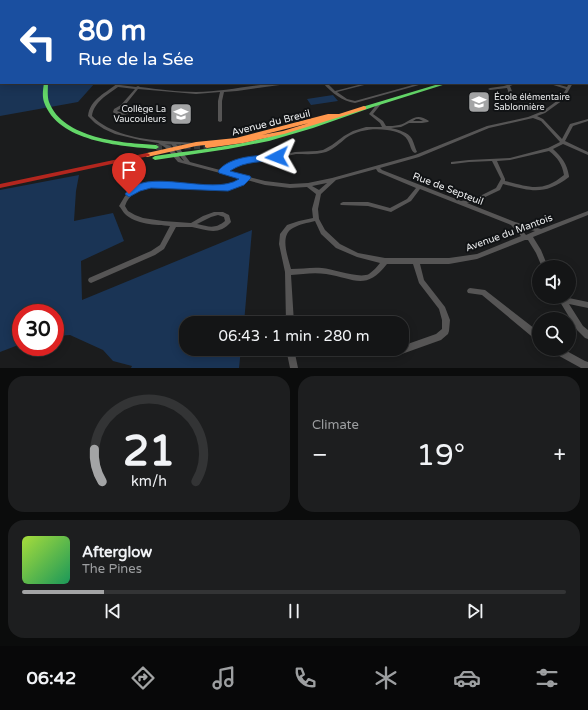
<!DOCTYPE html>
<html lang="en">
<head>
<meta charset="utf-8">
<style>
	:root { --surface:#141516; --page:#1d1e1f; --text:#f1f3f6; --muted:#9d9fa1; --line:#333435; --accent:#a3a4a5 }
	body { margin:0; font-family:"Varela Round",sans-serif; background:var(--page); color:var(--text); height:100vh; display:flex; flex-direction:column; font-size:15px; white-space:nowrap }
	* { box-sizing:border-box; margin:0 }
	p { font-size:13px; color:var(--muted) }
	.icon { flex:none; width:22px; height:22px; fill:none; stroke:currentColor; stroke-width:2; stroke-linecap:round; stroke-linejoin:round }
	.map { position:relative; height:368px; overflow:hidden }
	.side { display:flex; flex-direction:column; gap:8px; padding:8px; background:#0b0c0c; flex:1 }
	.side>* { flex:none }
	.top-card { position:absolute; left:0px; top:0px; width:588px; height:84px; box-shadow:0 2px 10px #0003,0 0 0 1px var(--line); background:#1a4fa0; color:#fff; overflow:hidden }
	.tools { position:absolute; left:532px; top:260px; display:grid; gap:8px }
	.tools a { display:grid; place-items:center; width:44px; height:44px; border-radius:50%; background:var(--surface); box-shadow:0 2px 10px #0003,0 0 0 1px var(--line); font-size:20px }
	.speed { position:absolute; left:12px; top:304px; display:flex; gap:8px; font-size:20px; font-weight:700; text-align:center }
	.speed>* { display:grid; place-content:center; width:52px; height:52px; border-radius:50%; background:var(--surface); box-shadow:0 2px 10px #0003,0 0 0 1px var(--line); line-height:1 }
	.speed .limit { border:6px solid #d22; background:#fff; color:#111 }
	.pin { position:absolute; display:grid; place-items:center; width:34px; height:34px; color:#fff; margin:-41px -17px; border-radius:50% 50% 50% 0; rotate:-45deg; box-shadow:0 0 4px #0007 }
	.pin .icon { rotate:45deg }
	.me { position:absolute; width:44px; margin:-22px; rotate:267deg; stroke-linejoin:round; filter:drop-shadow(0 0 3px #0008) }
	.turn { display:flex; align-items:center; gap:14px; height:84px; padding:0 12px; font-size:18px }
	.turn .icon { width:52px; height:52px; stroke-width:2.5 }
	.turn b { display:block; font-size:28px; line-height:34px }
	.big { font-size:30px; font-weight:600; line-height:1.1 }
	.side .tile { flex:1; display:flex; flex-direction:column; justify-content:center; gap:6px; min-width:0; padding:0 14px; border-radius:16px; background:var(--page) }
	.side .dial { align-items:center; gap:0 }
	.dial svg { height:104px; overflow:visible; fill:none; stroke:var(--line); stroke-width:7; stroke-linecap:round; text-anchor:middle }
	.dial text { fill:var(--text); stroke:none }
	.song { display:flex; align-items:center; gap:12px }
	.cover { width:48px; height:48px; border-radius:6px; background:linear-gradient(135deg,hsl(80 70% 55%),hsl(150 70% 35%)) }
	.played { height:4px; border-radius:2px; background:linear-gradient(90deg,var(--accent) 15%,var(--line) 15%) }
	.keys { display:flex; justify-content:space-around; direction:ltr }
	.heat { display:flex; justify-content:space-between; align-items:center; font-size:22px; direction:ltr }
	.side .tiles { flex:1; display:grid; gap:8px; grid-template-columns:1fr 1fr }
	.tile:last-child { grid-column:span 2 }
	.trip { position:absolute; left:179px; top:316px; width:230px; height:40px; border-radius:16px; background:var(--surface); box-shadow:0 2px 10px #0003,0 0 0 1px var(--line); font-weight:600; line-height:40px; text-align:center }
	.tabs { display:flex; height:64px; justify-content:space-around; align-items:center; background:#080809; color:var(--muted) }
	.tabs .icon { width:28px; height:28px }
	.tabs .active { color:var(--accent) }
	.tabs b { font-size:18px; color:var(--text) }
	.map>svg:first-child { display:block }
</style>
</head>
<body>
<div class="map">
<svg width="588" height="368" viewBox="0 0 588 368">
	<rect width="100%" height="100%" fill="#1b1c1d"/>
	<!-- green -->
	<path fill="#1a3455" d="M0 37 1 83H95L78 102 0 116Z
		M333 95 338 101 311 105 307 99Z
		M79 175 76 191 74 221 113 213 124 241 81 261 82 300 252 230 244 323H186V349H241L239 368H131L132 366 113 361 103 350 70 335 55 336V313H21V344L0 352V190Z"/>
	<g fill="none" stroke-linecap="round" stroke-linejoin="round">
		<!-- river -->
		<path fill="#3063a3" fill-rule="evenodd" d="M587 12H588V14H587Z"/>
		<!-- primary-tunnel -->
		<path stroke="#3a3b3c" stroke-width="6" stroke-dasharray="6 3.5" stroke-linecap="butt" d="M156 147 207 146"/>
		<!-- street -->
		<path fill="#565555" fill-rule="evenodd" d="M587 8H588V10H587Z
			M587 75H588V77H587Z
			M118 83H122L120 85 136 87 138 86 140 87C158 89 177 92 196 92 227 92 258 83 289 83L287 84 237 91 224 92 222 101V121L220 122 218 121V101L220 92 196 94 138 89 126 104C128 104 132 106 134 108 129 116 121 116 114 113L113 112 114 109 121 105 135 89 118 87C107 95 94 102 92 116 110 134 139 139 164 141 174 142 184 142 195 143V145H193L176 144 190 162 220 170 235 162 249 158 277 156 295 152 317 151 323 150 332 145 344 136 353 131 366 127H382L380 123 369 114 378 103H379L381 104 373 114 383 121 386 126C390 126 395 126 399 125 411 122 415 111 429 121L428 122 422 123H409L401 127 391 128C399 130 408 132 412 139 414 143 415 148 417 152L415 153C411 151 411 147 409 143 406 134 396 131 387 130 373 128 358 130 346 138 340 143 334 149 326 152 316 155 306 154 296 154 290 155 284 157 278 158 267 160 255 159 245 162 238 164 231 168 225 171L265 181 290 184 308 183 332 178 415 155 487 126 528 117 543 111 561 98 566 89 547 83H553L567 87 569 83H573L563 100 545 113 537 116 543 119 562 139 570 124 588 119V121L573 126 565 141 588 152V155L563 144 553 149C562 157 567 164 569 176V177C544 196 531 191 503 184L500 190 479 200 467 203 515 222 541 229 588 211V215L533 237 541 250 548 267H542L536 253 528 240H525L477 259 449 264H420L424 280 445 307 450 320 449 331 448 334 441 340 399 355 380 353 377 352 376 349H402V346L436 334 442 329V320L439 309 419 283 413 264H387C365 292 354 278 326 274 314 272 303 274 291 275L294 323H286L285 272 279 244 280 234 287 225 299 221 313 218 312 209 316 194 307 187 290 188 265 185 247 180 236 187 219 191 151 186C139 189 129 194 125 206L128 211 135 215 143 218 163 221 191 223 203 216 214 212H223L229 215 231 222C219 236 207 230 192 227 186 227 181 227 176 227L164 249 155 255 91 283 89 282 88 280 89 278 151 251 160 245 170 226C156 225 135 224 125 214 123 212 121 208 119 206L125 196 131 190 140 186 151 182 219 187 232 185 243 179 178 162 166 148 158 143 140 140 115 134 104 129 95 123 88 116C90 99 106 93 118 83ZM126 106 130 108C127 113 122 113 117 111L118 110ZM533 118 541 121 560 142 548 148 510 158 469 160 451 162V164H453L469 162 492 161 501 179 496 188 476 198 461 201 382 170 380 168 419 157 489 128ZM416 119H419L423 121H413ZM165 144H171L184 161 182 160 170 146ZM549 151C558 158 562 164 564 175 542 193 530 187 505 181V179L497 161 510 160ZM376 169 378 172 416 188 407 199 390 208 368 202H343L341 203 340 204 341 205 368 206 391 212 411 201 420 189 511 225 521 236 477 254 449 258H385L358 253 340 244 325 230 319 219 318 209 321 194 336 180ZM327 183 319 190 312 186ZM218 215 224 217 225 221C215 229 210 227 197 224L211 217ZM315 221 321 234 336 248 357 257 380 263C377 267 373 271 369 274 359 279 334 269 322 268 312 267 301 269 291 269 288 257 279 235 293 228 300 224 307 223 315 221ZM520 228 535 231 526 235Z
			M323 83H327L335 91 366 83H372L337 92 347 99 355 101 420 83H426L355 103C342 101 332 93 323 83Z
			M513 83H518L510 86 515 99 513 100 511 99 507 88 490 90 488 89 490 88 504 86Z
			M470 288 485 290 539 332V341L536 340 482 295 468 293 467 291 468 289Z
			M557 297H564L588 302V308L569 304 583 326 588 330V339L585 338 577 330Z
			M286 349H294L298 368H290Z
			M551 349H563L585 361 588 362V368H581L552 352Z"/>
		<!-- fast -->
		<path fill="#63d668" fill-rule="evenodd" d="M0 36H1V38H0Z
			M587 44H588V47H587Z
			M44 83H48C48 89 47 96 49 102 63 139 123 143 156 145L159 147 156 149C120 146 58 142 44 102 42 96 43 89 44 83Z
			M442 83H449L373 107 313 128 269 141 228 149 155 160 152 158 155 156C187 151 220 148 252 141 289 133 325 120 361 108L362 107Z"/>
		<!-- slow -->
		<path fill="#ff974d" fill-rule="evenodd" d="M364 106 366 107V109L284 134 243 143 207 148 205 147V145L196 146 147 157 144 155 147 153 196 142 236 138 328 114H339ZM309 123 283 131 262 135Z"/>
		<!-- jam -->
		<path fill="#b3261e" fill-rule="evenodd" d="M0 44H1V46H0Z
			M147 153 149 154 150 155 149 156 0 188V184Z"/>
	</g>
	<!-- route -->
	<path fill="#1a73e8" stroke="#114b97" d="M277 154 280 155 281 157 280 159C262 163 246 160 230 171L250 176 251 178 244 185 228 191 151 188 140 191 129 197 125 194C144 165 213 197 239 179L219 173 218 171C231 155 258 156 277 154Z"/>
	<!-- icons -->
	<defs>
		<g id="school-square" transform="scale(1.15)"><rect x="-9" y="-9" width="18" height="18" rx="4" fill="#a3a4a5" stroke="#111315"/><path d="M0-5L7-2L0 1L-7-2ZM-4 1L0 2.5L4 1V4Q0 6-4 4Z" fill="#fff"/></g>
	</defs>
	<g fill-rule="evenodd">
		<use href="#school-square" x="479" y="102"/>
		<use href="#school-square" x="181" y="114"/>
	</g>
	<g text-anchor="middle" dominant-baseline="central" stroke-width="4" stroke-linejoin="round" paint-order="stroke">
		<!-- far-poi labels -->
		<g font-size="9" fill="#ecedee" stroke="#111315" text-anchor="start">
			<text x="494" y="97">École élémentaire<tspan x="494" dy="10">Sablonnière</tspan></text>
			<text x="166" y="109" text-anchor="end">Collège La<tspan x="166" dy="10">Vaucouleurs</tspan></text>
		</g>
		<!-- street labels -->
		<g font-size="10" fill="#ecedee" stroke="#111315">
			<text transform="translate(271 123) rotate(-14)">Avenue du Breuil</text>
			<text transform="translate(448 189) rotate(21)">Rue de Septeuil</text>
			<text transform="translate(509 233) rotate(-20)">Avenue du Mantois</text>
		</g>
	</g>
</svg>
<div class="tools">
<a><svg class="icon" aria-label="sound" viewBox="0 0 24 24"><path d="M4 9h4l5-4v14l-5-4H4zM17 9q2 3 0 6"/></svg></a>
<a><svg class="icon" aria-label="search" viewBox="0 0 24 24"><circle cx="10" cy="10" r="6"/><path d="M15 15l6 6"/></svg></a>
</div>
<div class="speed"><div class="limit">30</div></div>
<div class="pin" style="left:129px;top:194px;background:#d93025"><svg class="icon" aria-label="arrive" viewBox="0 0 24 24"><path d="M6 21V4h12l-3 4 3 4H6"/></svg></div>
<svg class="me" style="left:277px;top:157px" viewBox="-20 -20 40 40"><path d="M0-17L14 15 0 8-14 15z" fill="#1a73e8" stroke="#fff" stroke-width="4"/></svg>
<div class="trip">06:43 · 1 min · 280 m</div>
<div class="top-card">
<div class="turn"><svg class="icon" aria-label="left" viewBox="0 0 24 24"><path d="M17 20v-9H6M10 6l-5 5 5 5"/></svg><div><b>80 m</b>Rue de la Sée</div></div>
</div>
</div>
<section class="side">
<div class="tiles">
<div class="tile dial"><svg viewBox="0 0 100 80">
<path d="M14 69A42 42 0 1 1 86 69"/>
<path d="M14 69A42 42 0 0 1 8 44" stroke="#a3a4a5"/>
<text x="50" y="56" font-size="32" font-weight="700">21</text>
<text x="50" y="72" font-size="11">km/h</text>
</svg></div>
<div class="tile"><p>Climate</p>
<div class="heat"><a>−</a><b class="big">19°</b><a>+</a></div>
</div>
<div class="tile">
<div class="song"><i class="cover"></i><div><b>Afterglow</b><p>The Pines</p></div></div>
<div class="played"></div>
<div class="keys"><svg class="icon" aria-label="previous" viewBox="0 0 24 24"><path d="M18 5L8 12l10 7zM5 5v14"/></svg><svg class="icon" aria-label="pause" viewBox="0 0 24 24"><path d="M8 5v14M16 5v14"/></svg><svg class="icon" aria-label="next" viewBox="0 0 24 24"><path d="M6 5l10 7-10 7zM19 5v14"/></svg></div>
</div>
</div>
</section>
<nav class="tabs">
<b>06:42</b>
<svg class="icon active" aria-label="directions" viewBox="0 0 24 24"><path d="M12 3l9 9-9 9-9-9zM9 14v-3h6M13 9l2 2-2 2"/></svg>
<svg class="icon" aria-label="music" viewBox="0 0 24 24"><path d="M9 18V5l10-2v13"/><circle cx="6" cy="18" r="3"/><circle cx="16" cy="16" r="3"/></svg>
<svg class="icon" aria-label="phone" viewBox="0 0 24 24"><path d="M5 4h4l2 5-3 2q2 4 5 5l2-3 5 2v4C11 20 4 13 5 4z"/></svg>
<svg class="icon" aria-label="climate" viewBox="0 0 24 24"><path d="M12 3v18M4 7l16 10M4 17L20 7"/></svg>
<svg class="icon" aria-label="car" viewBox="0 0 24 24"><path d="M5 17H2v-5l4-1 3-4h7l3 4 3 1v5h-3M9 17h6M6 11h13"/><circle cx="7" cy="17" r="2"/><circle cx="17" cy="17" r="2"/></svg>
<svg class="icon" aria-label="filters" viewBox="0 0 24 24"><path d="M4 7h16M4 17h16"/><circle cx="9" cy="7" r="2"/><circle cx="15" cy="17" r="2"/></svg>
</nav>
</body>
</html>
